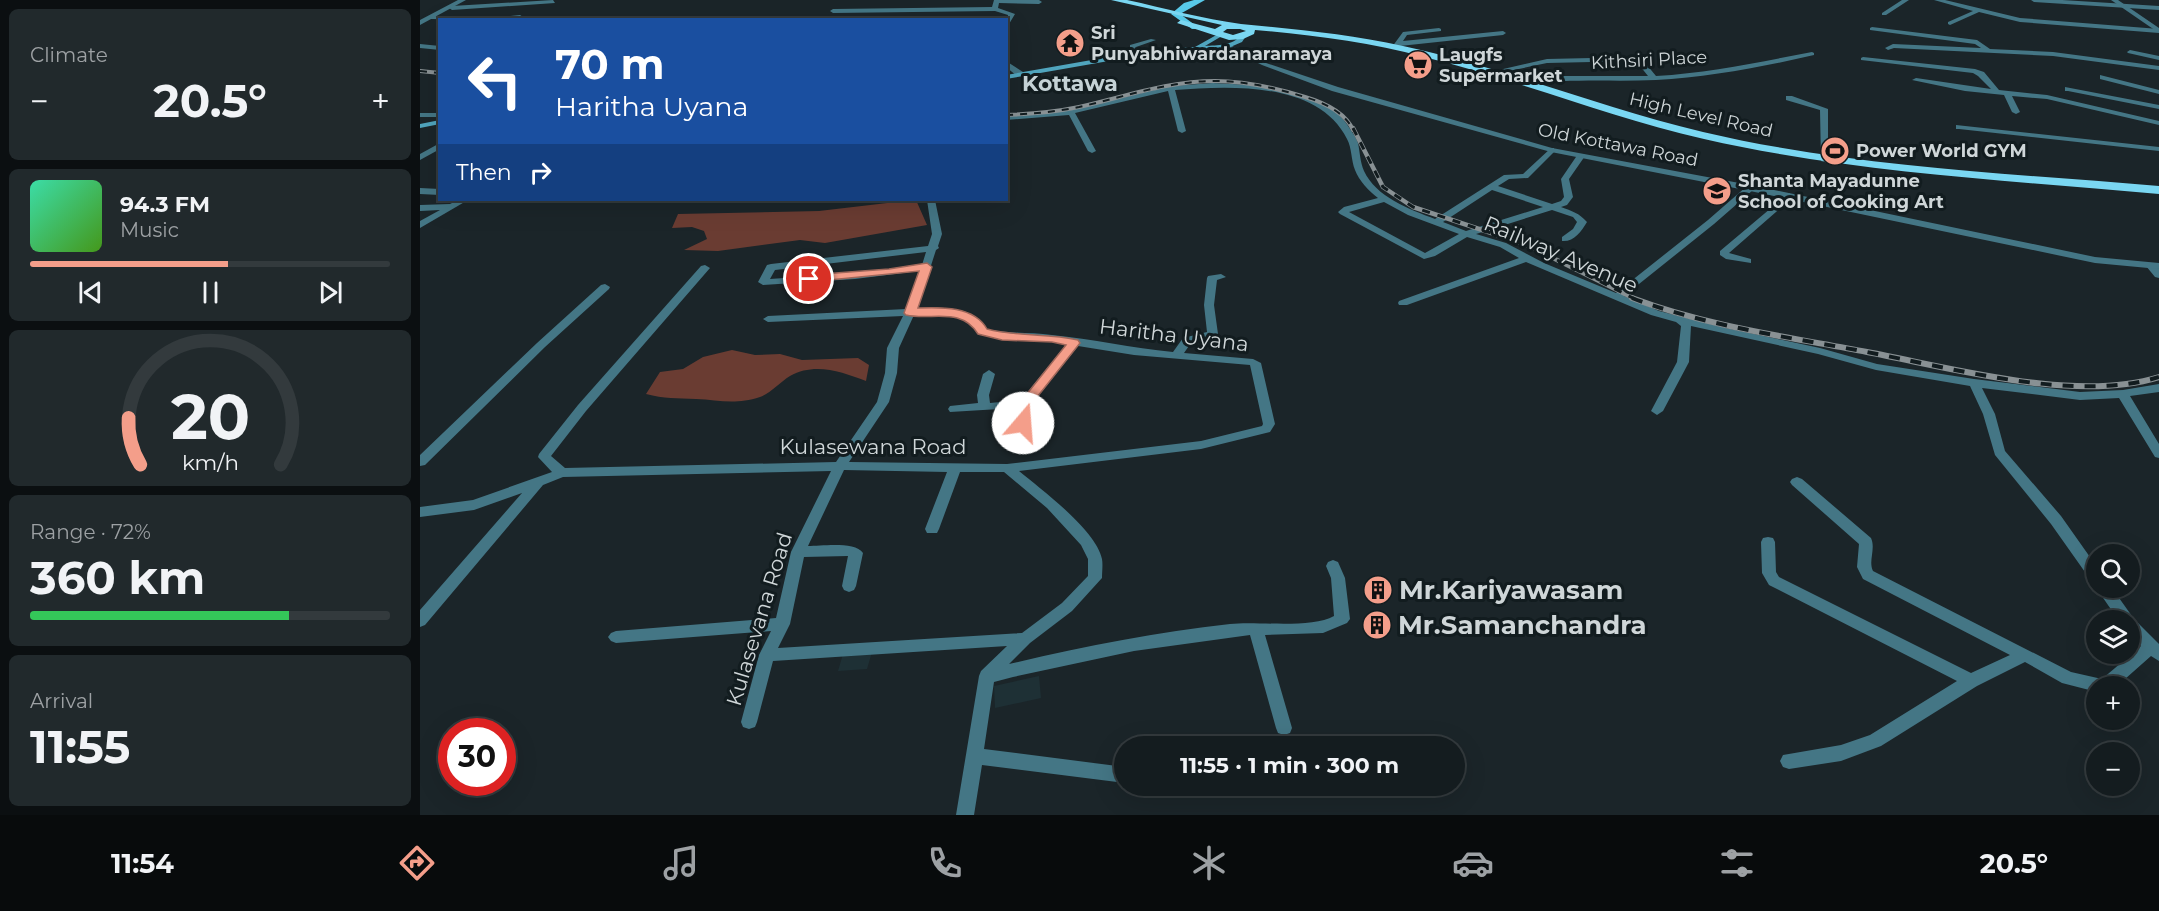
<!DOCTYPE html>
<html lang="en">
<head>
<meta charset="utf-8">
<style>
	:root { --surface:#141c1f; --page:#21292c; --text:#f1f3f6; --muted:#9da1a4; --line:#333a3d; --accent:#f49e8a }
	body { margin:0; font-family:Montserrat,sans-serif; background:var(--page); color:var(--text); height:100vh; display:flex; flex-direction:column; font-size:22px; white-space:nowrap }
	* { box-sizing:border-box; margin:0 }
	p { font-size:20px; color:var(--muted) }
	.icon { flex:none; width:33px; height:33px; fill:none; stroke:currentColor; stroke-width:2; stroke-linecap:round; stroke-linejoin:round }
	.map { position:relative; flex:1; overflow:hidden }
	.side { display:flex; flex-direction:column; gap:9px; padding:9px; background:#0b0f11; width:420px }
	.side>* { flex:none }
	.hud { position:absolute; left:18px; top:18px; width:570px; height:183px; border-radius:0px; box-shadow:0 6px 24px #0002,0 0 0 2px var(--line); background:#1a4fa0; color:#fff; overflow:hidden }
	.tools { position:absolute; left:1666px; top:544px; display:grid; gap:12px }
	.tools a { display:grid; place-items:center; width:54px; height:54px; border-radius:50%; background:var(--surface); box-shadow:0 6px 24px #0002,0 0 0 2px var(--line); font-size:30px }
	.speed { position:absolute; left:18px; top:718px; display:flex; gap:12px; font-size:30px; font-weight:700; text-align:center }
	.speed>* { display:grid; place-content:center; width:78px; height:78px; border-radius:50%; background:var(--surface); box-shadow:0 6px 24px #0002,0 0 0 2px var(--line); line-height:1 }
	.speed .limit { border:9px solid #d22; background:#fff; color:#111 }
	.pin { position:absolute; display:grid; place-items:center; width:51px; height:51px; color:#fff; margin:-26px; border:3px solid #fff; border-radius:50%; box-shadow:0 2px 6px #0007 }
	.me { position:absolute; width:66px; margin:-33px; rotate:18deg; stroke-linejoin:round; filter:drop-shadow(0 0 4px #0008) }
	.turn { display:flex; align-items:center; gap:21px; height:126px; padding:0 18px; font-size:27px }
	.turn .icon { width:78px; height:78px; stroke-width:2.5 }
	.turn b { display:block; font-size:42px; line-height:51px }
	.then { display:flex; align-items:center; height:57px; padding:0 18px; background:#0003; gap:12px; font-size:22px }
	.big { font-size:45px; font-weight:700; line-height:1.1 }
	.side .tile { flex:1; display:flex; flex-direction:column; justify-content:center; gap:9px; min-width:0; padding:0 21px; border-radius:9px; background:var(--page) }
	.side .dial { align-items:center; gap:0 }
	.dial svg { height:156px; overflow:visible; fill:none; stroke:var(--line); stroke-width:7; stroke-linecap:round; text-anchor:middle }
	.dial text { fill:var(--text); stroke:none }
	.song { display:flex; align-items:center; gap:18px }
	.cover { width:72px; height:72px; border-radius:9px; background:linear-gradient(135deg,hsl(160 70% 55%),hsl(100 70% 35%)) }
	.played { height:6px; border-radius:3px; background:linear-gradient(90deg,var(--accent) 55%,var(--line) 55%) }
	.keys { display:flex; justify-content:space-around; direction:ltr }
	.heat { display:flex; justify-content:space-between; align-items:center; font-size:33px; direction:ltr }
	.charge { height:9px; border-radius:4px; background:linear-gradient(90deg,#34c759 72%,var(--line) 0) }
	.trip { position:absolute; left:694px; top:736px; width:351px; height:60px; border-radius:30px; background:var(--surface); box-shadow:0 6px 24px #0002,0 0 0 2px var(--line); font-weight:700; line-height:60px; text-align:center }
	.tab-bar { display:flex; height:96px; justify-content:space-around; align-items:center; background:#080b0c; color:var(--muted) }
	.tab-bar .icon { width:42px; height:42px }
	.tab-bar .selected { color:var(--accent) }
	.tab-bar b { font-size:27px; color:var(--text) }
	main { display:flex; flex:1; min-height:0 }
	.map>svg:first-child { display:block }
</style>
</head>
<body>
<main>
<section class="side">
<div class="tile"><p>Climate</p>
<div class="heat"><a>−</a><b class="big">20.5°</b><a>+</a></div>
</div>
<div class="tile">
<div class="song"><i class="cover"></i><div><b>94.3 FM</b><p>Music</p></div></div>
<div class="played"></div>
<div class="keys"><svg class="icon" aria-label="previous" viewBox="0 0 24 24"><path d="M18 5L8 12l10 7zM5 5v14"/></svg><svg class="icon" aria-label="pause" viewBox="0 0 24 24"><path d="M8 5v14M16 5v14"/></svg><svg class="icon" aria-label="next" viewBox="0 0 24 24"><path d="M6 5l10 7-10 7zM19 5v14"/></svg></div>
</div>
<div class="tile dial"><svg viewBox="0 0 100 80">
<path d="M14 69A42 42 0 1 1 86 69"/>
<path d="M14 69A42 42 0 0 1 8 45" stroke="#f49e8a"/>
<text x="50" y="56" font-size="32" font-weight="700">20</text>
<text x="50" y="72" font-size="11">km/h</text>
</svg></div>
<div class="tile"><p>Range · 72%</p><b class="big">360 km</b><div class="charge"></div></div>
<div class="tile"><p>Arrival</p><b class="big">11:55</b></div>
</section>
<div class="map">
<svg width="1739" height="815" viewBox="0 0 1739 815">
	<rect width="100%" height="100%" fill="#1b2529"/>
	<!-- built -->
	<path fill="#1e3035" d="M452 652 447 669 418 671 423 654Z
		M619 676 621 698 575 708 574 686Z"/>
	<!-- green -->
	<path fill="#6a3c32" d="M493 200H496L507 225 405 243 380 240 298 251 264 250 287 239 284 231 272 227 252 228 258 214 399 211Z
		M312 350 335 355 360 354 382 360 438 358 449 365 446 381C422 372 395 362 370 376 360 382 351 393 340 397 315 405 299 400 276 399 257 398 244 399 226 394L240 372 263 369 283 357Z"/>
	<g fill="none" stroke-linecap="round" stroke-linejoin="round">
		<!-- minor -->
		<path fill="#447685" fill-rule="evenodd" d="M133 0 135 3 32 10 29 8 32 6Z
			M574 0H619L622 2 619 4 579 3 578 8 595 14 586 29 588 15 575 11 413 13 410 11 413 9 572 7Z
			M1482 0H1489L1466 15H1462V13Z
			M1514 0H1525L1600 18 1739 29V33L1600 22 1559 12 1530 25 1528 24V22L1553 11Z
			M1611 0H1642L1739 6V10L1614 2Z
			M11 16 79 17 100 15 103 17 93 20 9 19 8 18Z
			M1452 27 1557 40 1570 49 1633 52 1739 66V70L1633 56 1474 48 1468 50 1465 48 1473 44 1561 48 1555 44 1450 30V28Z
			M1019 28 1021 29V31L987 35 983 41 1083 31 1086 33 1083 35 980 46 975 49 972 47 983 32Z
			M731 39 736 40 716 47 725 52V54H721L710 49V45Z
			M0 44 20 46V50L0 48Z
			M1710 50 1739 56V60L1708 53 1707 52Z
			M1392 52 1394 53V55C1342 67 1289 77 1236 80 1191 82 1147 78 1103 85L1099 83 1103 81 1139 76H1228L1216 61 1127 63 1070 75 1066 73 1127 59 1216 57 1222 59 1236 76C1289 73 1340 62 1392 52Z
			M1443 57 1555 69 1564 72 1579 90 1627 95 1739 121V125L1627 99 1592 96 1600 112 1596 114 1592 112 1584 95 1545 91 1492 80 1496 78 1571 89 1558 76 1553 73 1441 60V58Z
			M586 61 603 72V76H597L586 67Z
			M1680 75 1739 90V94L1680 79Z
			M793 83C833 85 865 85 901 104 911 109 920 114 926 123 930 129 936 137 938 143 940 152 940 162 944 171 956 197 989 209 1015 219L1084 175 1103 174 1131 148H1134V152L1108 178 1089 179 1078 186 1132 204 1141 201 1144 197 1141 179 1158 154H1164L1165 156 1149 179 1153 197 1147 205 1141 207C1152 211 1159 213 1167 222 1161 232 1154 242 1142 241V237L1153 229 1157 222 1153 217 1132 210 1056 234 1086 243 1124 263 1196 293 1288 220 1327 186H1333V190L1294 224 1204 296 1239 311 1306 328 1400 348 1457 364 1554 379 1660 392 1703 390 1739 384V392L1710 396 1739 444V458L1735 457 1699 398 1660 400 1562 388 1575 414 1585 451 1641 516 1677 567V584L1672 582 1631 524 1575 455 1563 414 1550 386 1456 370 1398 354 1271 326 1269 362 1243 411 1237 415 1231 411 1257 362 1261 326 1256 322 1231 315 1106 262 987 305H979L978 303 979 301 1099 258 1080 247 1047 237 1015 256 1004 259 920 214 918 212 924 207 958 198C949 191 939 181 935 170 931 160 932 148 927 139 898 81 810 86 755 90L766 131 762 133 758 131 748 91 655 113 676 151 672 153 668 151 649 115 586 120V116L651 110 751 86ZM1072 190 1123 207 1046 231 1023 222ZM964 202 988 215 1039 234 1005 253 929 212Z
			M1645 87 1739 105V109L1648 91H1645Z
			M1366 96H1372L1408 109V163L1401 161 1400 110 1366 100Z
			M1536 125 1739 147V151L1539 129H1536Z
			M20 143V149L0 160V154Z
			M0 188 20 189V195L0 194Z
			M1369 193 1373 196 1372 198 1309 253 1331 259V263L1306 259 1300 255V251Z
			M38 200H48L0 228V221L20 210 0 211V205L30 204Z
			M507 200H515L522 234 518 246 519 248 516 250 497 309C519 308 554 306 566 329 588 334 610 332 632 335 672 339 712 348 753 352L763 338 787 332 784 305 787 278 788 276 801 274 806 277 797 280 794 305 798 334 797 336 771 343 764 353 833 359 841 363 855 424 850 432 781 449 599 471C622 490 676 530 682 559 683 565 682 572 682 578L652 611 610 643 589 664C662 647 736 632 810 624 838 621 891 629 914 616L911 578 906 566 908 562 913 560 918 562 925 578 930 619 927 623 903 633 845 635 872 728 870 733 864 735 858 733 856 728 830 635 714 651 593 677 574 682 564 749 705 767V783L562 765 554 815H536L559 676 561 671 587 646 353 661 337 722 335 727 329 729 323 727 321 722 339 655 351 631 196 643 191 641 188 637 191 633 196 631 356 618 371 552 411 471 143 477 123 485 5 625 0 627V610L102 493 54 510 0 517V507L53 500 132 472 118 457 119 454 158 405 281 266 285 265 290 268 166 411 131 456 145 468 416 462 457 402 465 373 467 348 483 316 348 322 343 319 348 316 486 309 499 271 435 279 343 285 338 282 347 265 351 264 508 246 512 234ZM506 252 502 265 435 273 350 279 355 270ZM514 314C532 316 548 317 558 333L582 339 632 341 647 344 601 400 570 403 569 395 575 374 569 370 563 374 557 395 558 403 530 406 528 409 530 412 596 408 599 426H607L609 423 607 410 658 346 714 355 830 365 843 424 842 426 781 441 587 464 429 462 469 402 477 373 479 348 494 315ZM424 470 527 472 505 529 507 533H517L519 529 540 472H584L627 508 661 545 668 559V576L642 603 602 633 358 648 370 624 384 557 428 556 422 586 424 590 429 592 434 590 436 586 443 553C435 541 402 546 388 546Z
			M1731 263 1739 269V278L1735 277 1726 266Z
			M185 284 190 287 189 289 125 347 5 465 0 466V455L117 343 181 285Z
			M1377 477 1382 479 1451 538C1456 549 1448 561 1453 571L1651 672 1682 679 1721 646 1710 634V621H1699L1679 592 1677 588V587L1692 588 1714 619 1739 644V661L1731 656 1696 687H1677V692L1642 683 1605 662 1557 686 1461 746 1421 761 1369 769 1363 767 1360 761 1363 755 1421 745 1450 735 1537 681 1349 585 1342 573 1341 542 1343 538 1348 537 1353 538 1355 542 1356 572 1359 577 1551 673 1590 655 1443 579 1437 567 1439 544 1372 485 1370 482 1372 479Z"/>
		<!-- tertiary -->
		<path fill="#447685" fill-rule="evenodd" d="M38 0H46L0 25V20Z
			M1691 0H1698L1739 28V33Z
			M806 45H810L846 63 918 87 1132 148 1330 185 1675 257 1739 263V269L1675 263 1330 191 1131 152 912 91 842 65 806 47Z
			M0 113H20V117H0Z"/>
		<!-- secondary -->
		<path fill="#50a5be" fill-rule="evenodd" d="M800 33 803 35 802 36 785 46C797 45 813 46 821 35L826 36 822 42 808 48 723 55 586 79V75L723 51 775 47Z
			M20 120V124L0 128V124Z"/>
		<!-- primary -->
		<path fill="#58cae9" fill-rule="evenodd" d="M774 0H785L760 14 775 25V29H772L751 14 764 3Z"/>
		<!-- trunk -->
		<path fill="#7ad7f2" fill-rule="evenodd" d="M691 0H707C744 8 783 19 821 24 875 29 929 34 983 46 1085 68 1181 108 1283 132 1432 167 1586 173 1739 186V194C1587 180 1434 173 1284 139 1189 117 1098 80 1004 57 948 42 892 35 835 30L834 34 823 39 809 40 757 23 761 20 795 29 802 25ZM807 29H820L826 31 813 35 803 32Z"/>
		<!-- rail-far2 casing -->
		<g stroke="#899194" stroke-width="4">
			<path id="rail-far2" d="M0 71 20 73
				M586 115C611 114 635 112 659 107 704 97 748 81 795 81 825 81 856 88 885 97 902 102 925 112 933 130"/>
		</g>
		<!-- rail-far1 casing -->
		<g stroke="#899194" stroke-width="4.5">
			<path id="rail-far1" d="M933 128 963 187 993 207 1107 245 1215 299"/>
		</g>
		<!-- rail casing -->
		<g stroke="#899194" stroke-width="6">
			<path id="rail" d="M1212 298C1286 326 1368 337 1447 352 1532 368 1656 403 1739 377"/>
		</g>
		<!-- rail-far2 -->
		<use href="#rail-far2" stroke="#121c1f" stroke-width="2" stroke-dasharray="7" stroke-linecap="butt"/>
		<!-- rail-far1 -->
		<use href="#rail-far1" stroke="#121c1f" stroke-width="3" stroke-dasharray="8" stroke-linecap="butt"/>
		<!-- rail -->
		<use href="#rail" stroke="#121c1f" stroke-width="4" stroke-dasharray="11" stroke-linecap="butt"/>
	</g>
	<!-- route -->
	<path fill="#f49e8a" stroke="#9f675a" stroke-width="1.5" d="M507 263 512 267 498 308C521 307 554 306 567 329 597 337 628 333 658 340L660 343 610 406 608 410 610 423 607 426H598L594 410 646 345 632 342 582 340 558 334C541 306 511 321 486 315L484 313 499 271 389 282 383 279 389 275 469 269Z"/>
	<!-- icons -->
	<defs>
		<g id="temple-disc" transform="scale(1.5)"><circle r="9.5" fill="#f49e8a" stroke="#121c1f"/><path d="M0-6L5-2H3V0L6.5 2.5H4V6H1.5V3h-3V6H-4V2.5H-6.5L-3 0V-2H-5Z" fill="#111"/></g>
		<g id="supermarket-disc" transform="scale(1.5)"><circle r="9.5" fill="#f49e8a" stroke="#121c1f"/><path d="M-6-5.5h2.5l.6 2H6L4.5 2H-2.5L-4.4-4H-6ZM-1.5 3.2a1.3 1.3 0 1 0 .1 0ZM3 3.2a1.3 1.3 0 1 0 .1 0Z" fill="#111"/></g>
		<g id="stadium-disc" transform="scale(1.5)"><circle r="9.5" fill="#f49e8a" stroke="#121c1f"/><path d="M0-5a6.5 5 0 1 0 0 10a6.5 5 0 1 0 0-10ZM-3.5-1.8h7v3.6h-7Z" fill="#111"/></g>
		<g id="school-disc" transform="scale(1.5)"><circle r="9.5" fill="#f49e8a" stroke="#121c1f"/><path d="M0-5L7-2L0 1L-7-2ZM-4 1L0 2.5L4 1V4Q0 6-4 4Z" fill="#111"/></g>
		<g id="building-disc" transform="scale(1.5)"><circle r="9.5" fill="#f49e8a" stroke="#121c1f"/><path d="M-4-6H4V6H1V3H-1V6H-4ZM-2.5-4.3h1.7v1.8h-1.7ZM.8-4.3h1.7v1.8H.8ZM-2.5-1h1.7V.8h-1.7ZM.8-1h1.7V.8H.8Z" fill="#111"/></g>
	</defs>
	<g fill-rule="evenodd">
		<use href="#temple-disc" x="650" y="43"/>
		<use href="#supermarket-disc" x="998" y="65"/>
		<use href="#stadium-disc" x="1415" y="151"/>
		<use href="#school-disc" x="1297" y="191"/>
		<use href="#building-disc" x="958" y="590"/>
		<use href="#building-disc" x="957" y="625"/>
	</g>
	<g text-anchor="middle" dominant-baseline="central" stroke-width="6" stroke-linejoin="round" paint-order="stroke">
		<!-- far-poi labels -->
		<g font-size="18" font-weight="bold" fill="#cfd6d8" stroke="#121c1f" text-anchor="start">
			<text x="671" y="33">Sri<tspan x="671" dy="21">Punyabhiwardanaramaya</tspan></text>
			<text x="1019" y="55">Laugfs<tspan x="1019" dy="21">Supermarket</tspan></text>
			<text x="1436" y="151">Power World GYM</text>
			<text x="1318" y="181">Shanta Mayadunne<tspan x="1318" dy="21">School of Cooking Art</tspan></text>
		</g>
		<!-- far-street labels -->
		<g font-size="18" fill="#cfd6d8" stroke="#121c1f">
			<text transform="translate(1229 60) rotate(-3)">Kithsiri Place</text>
			<text transform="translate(1281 115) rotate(13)">High Level Road</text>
			<text transform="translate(1198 145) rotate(11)">Old Kottawa Road</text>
		</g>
		<!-- street labels -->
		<g font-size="21" fill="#cfd6d8" stroke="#121c1f">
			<text transform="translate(1141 254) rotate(23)">Railway Avenue</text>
			<text transform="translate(754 335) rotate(7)">Haritha Uyana</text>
			<text x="453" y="446">Kulasewana Road</text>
			<text transform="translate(339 619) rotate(-73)">Kulasevana Road</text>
		</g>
		<!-- far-district labels -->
		<g font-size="22" font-weight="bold" fill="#c5d2d6" stroke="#121c1f">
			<text x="650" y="83">Kottawa</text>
		</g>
		<!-- near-poi labels -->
		<g font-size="26" font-weight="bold" fill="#cfd6d8" stroke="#121c1f" text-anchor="start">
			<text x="979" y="590">Mr.Kariyawasam</text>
			<text x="978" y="625">Mr.Samanchandra</text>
		</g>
	</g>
</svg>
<div class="tools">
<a><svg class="icon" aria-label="search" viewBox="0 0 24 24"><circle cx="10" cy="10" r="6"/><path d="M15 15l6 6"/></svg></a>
<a><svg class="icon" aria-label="layers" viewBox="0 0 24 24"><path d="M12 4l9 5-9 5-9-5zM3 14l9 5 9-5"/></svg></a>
<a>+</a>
<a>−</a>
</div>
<div class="speed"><div class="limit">30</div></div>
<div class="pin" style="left:389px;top:279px;background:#d93025"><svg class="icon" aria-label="arrive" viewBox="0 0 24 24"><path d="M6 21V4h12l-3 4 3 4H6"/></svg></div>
<svg class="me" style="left:603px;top:423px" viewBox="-20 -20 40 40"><circle r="19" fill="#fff"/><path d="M0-13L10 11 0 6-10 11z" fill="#f49e8a"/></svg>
<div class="trip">11:55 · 1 min · 300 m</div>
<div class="hud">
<div class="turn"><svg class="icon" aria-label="left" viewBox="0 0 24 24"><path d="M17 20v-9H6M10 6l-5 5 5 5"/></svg><div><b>70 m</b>Haritha Uyana</div></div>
<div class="then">Then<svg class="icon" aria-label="right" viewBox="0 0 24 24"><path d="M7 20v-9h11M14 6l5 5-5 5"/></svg></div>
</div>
</div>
</main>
<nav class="tab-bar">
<b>11:54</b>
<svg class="icon selected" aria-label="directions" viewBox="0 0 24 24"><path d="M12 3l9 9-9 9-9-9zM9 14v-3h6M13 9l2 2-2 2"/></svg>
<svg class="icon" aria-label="music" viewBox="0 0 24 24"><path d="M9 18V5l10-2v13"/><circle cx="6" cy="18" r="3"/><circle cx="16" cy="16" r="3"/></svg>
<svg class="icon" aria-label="phone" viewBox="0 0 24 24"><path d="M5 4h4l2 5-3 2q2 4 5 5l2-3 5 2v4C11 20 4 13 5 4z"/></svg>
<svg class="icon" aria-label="climate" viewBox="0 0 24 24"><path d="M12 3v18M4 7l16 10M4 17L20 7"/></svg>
<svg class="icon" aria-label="car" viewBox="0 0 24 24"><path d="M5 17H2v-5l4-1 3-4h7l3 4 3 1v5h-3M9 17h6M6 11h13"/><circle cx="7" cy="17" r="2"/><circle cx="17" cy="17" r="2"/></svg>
<svg class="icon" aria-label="filters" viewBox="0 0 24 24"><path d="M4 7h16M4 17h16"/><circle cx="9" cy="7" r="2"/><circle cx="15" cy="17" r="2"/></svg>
<b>20.5°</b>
</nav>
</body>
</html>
